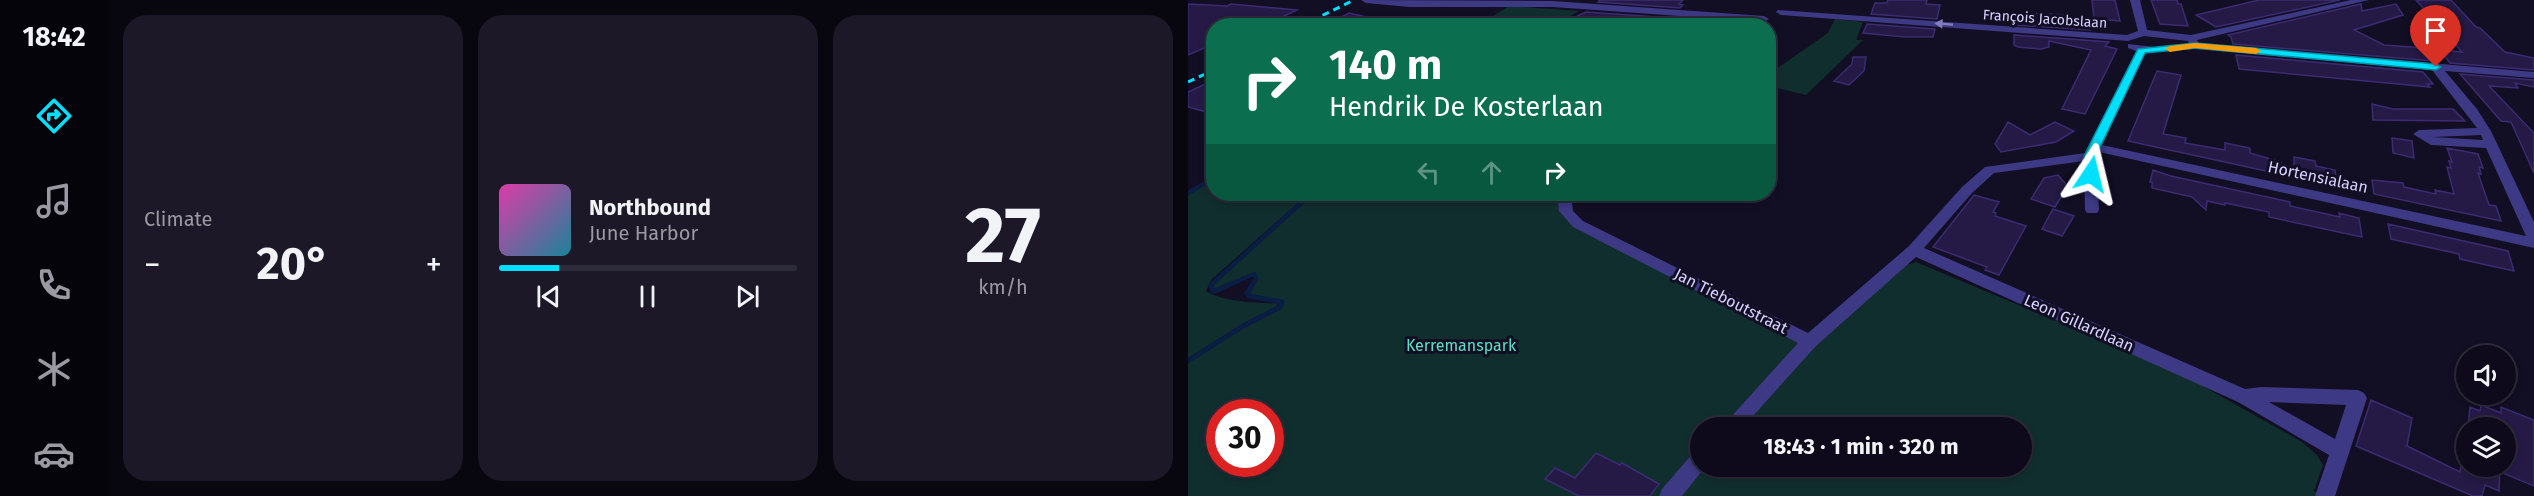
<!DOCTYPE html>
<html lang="en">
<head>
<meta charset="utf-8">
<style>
	:root { --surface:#0e0a1b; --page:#1c1828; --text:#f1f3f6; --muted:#9b9aa3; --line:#2e2b3a; --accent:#00e0fd }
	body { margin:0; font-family:"Fira Sans",sans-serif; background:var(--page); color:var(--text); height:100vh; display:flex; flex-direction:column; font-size:22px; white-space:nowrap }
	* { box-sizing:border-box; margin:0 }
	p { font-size:20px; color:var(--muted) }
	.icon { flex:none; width:33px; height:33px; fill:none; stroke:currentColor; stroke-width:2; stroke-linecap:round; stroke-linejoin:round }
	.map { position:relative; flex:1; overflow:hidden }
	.side { display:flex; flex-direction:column; gap:15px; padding:15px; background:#08060f; width:1080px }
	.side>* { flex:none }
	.banner { position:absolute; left:18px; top:18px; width:570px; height:183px; border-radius:24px; box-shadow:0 3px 9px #0003,0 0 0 2px var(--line); background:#0b6e4f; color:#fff; overflow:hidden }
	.tools { position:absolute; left:1268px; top:345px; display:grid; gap:12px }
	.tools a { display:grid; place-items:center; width:60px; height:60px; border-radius:50%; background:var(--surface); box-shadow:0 3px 9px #0003,0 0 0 2px var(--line); font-size:30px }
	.speed { position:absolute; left:18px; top:399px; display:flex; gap:12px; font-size:30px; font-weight:700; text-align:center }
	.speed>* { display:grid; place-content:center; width:78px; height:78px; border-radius:50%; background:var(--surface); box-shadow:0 3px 9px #0003,0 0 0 2px var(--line); line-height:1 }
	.speed .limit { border:9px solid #d22; background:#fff; color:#111 }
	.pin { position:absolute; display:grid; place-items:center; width:51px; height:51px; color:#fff; margin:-62px -26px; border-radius:50% 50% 50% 0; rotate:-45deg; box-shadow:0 0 6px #0007 }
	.pin .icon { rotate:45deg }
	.me { position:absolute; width:66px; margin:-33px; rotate:10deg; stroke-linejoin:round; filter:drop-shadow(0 0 4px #0008) }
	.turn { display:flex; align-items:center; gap:21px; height:126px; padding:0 24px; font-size:27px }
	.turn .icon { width:78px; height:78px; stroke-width:2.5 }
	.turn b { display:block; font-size:42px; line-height:51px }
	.lanes { display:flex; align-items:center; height:57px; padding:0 24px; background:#0003; justify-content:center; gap:30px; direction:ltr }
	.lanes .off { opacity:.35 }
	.big { font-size:45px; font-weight:700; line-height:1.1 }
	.side .tile { flex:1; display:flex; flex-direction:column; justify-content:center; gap:9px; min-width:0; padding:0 21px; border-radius:24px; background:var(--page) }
	.side .dial { align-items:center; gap:0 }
	.dial b { font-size:78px; line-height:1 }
	.song { display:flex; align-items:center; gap:18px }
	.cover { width:72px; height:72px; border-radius:9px; background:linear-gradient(135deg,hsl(320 70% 55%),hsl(190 70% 35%)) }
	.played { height:6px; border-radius:3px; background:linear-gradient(90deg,var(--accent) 20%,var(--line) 20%) }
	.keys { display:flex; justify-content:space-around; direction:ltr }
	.heat { display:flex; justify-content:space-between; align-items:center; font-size:33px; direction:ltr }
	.side .tiles { flex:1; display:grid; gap:15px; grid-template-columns:repeat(3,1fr) }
	.trip { position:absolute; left:502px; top:417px; width:342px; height:60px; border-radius:30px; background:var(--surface); box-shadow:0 3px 9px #0003,0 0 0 2px var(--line); font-weight:700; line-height:60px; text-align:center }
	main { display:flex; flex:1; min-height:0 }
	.tab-bar { display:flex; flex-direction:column; width:108px; justify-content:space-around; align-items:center; background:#06040b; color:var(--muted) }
	.tab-bar .icon { width:42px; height:42px }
	.tab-bar .current { color:var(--accent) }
	.tab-bar b { font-size:27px; color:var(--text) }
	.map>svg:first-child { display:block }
</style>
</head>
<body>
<main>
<nav class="tab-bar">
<b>18:42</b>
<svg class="icon current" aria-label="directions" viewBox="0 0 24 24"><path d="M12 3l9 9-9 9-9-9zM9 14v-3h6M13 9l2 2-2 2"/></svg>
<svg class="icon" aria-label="music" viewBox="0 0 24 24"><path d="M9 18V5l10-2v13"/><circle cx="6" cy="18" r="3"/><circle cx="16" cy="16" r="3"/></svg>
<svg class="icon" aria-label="phone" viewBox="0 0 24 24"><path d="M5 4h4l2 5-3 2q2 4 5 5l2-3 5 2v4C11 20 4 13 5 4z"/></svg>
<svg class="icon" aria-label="climate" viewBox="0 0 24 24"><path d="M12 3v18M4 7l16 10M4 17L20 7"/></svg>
<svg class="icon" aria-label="car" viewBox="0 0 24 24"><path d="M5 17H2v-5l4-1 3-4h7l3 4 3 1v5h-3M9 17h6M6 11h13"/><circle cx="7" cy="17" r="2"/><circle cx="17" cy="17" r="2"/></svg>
</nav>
<section class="side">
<div class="tiles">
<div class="tile"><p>Climate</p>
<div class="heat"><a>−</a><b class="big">20°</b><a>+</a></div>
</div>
<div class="tile">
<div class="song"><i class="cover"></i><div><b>Northbound</b><p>June Harbor</p></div></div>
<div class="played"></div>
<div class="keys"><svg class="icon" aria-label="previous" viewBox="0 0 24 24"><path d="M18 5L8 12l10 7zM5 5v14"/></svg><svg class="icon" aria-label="pause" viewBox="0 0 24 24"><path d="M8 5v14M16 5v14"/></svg><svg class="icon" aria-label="next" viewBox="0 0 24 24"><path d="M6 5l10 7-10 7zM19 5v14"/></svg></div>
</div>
<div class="tile dial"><b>27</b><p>km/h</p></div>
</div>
</section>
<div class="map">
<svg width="1346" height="496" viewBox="0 0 1346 496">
	<rect width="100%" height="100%" fill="#120e24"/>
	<!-- green -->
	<path fill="#112e2e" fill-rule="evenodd" d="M321 6 391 11 366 25 289 26Z
		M647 19 675 22 668 40H675L618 95 581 86V74L640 33Z
		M25 180 26 194H120L23 280 18 291C31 301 73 304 90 303L88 307 53 325 0 358V195Z
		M123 194H380L384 216 631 341 718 265 728 262 990 372 1114 442 1129 455 1135 465 1126 491 1131 493 1130 496H0V361L55 326 92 307 93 302 61 296 59 293 68 279 66 274 25 292 23 285 47 261ZM32 412H82V464H32ZM513 428H834V466H513Z"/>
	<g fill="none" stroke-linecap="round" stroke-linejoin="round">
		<!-- stream-far1 -->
		<path stroke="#0a1d42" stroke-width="4.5" d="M0 193 26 178
			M24 287 23 285 123 194
			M36 287 66 274 68 279 63 287"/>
		<!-- stream -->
		<path stroke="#0a1d42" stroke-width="5" d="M23 286 25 292 39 286
			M0 361 55 326 92 307 94 302 61 296 59 293 64 286"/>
	</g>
	<!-- building -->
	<path fill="#241a45" stroke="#3b2c72" stroke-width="1.5" d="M412 0H495L491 4 495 5 492 8 410 2Z
		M700 0H739L738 4 752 5 749 19 683 14 687 3H699Z
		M904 0H927L932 21 906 19Z
		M963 0H989L990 4H993L1000 26 972 24Z
		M1071 0H1152L1028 27 1008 15Z
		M1228 0H1263L1288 27 1292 28 1317 52 1346 58V70L1262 63 1252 50 1274 52Z
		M0 4 39 6 43 4 109 10 75 26H26V50L16 48 0 55Z
		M1173 4 1174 11 1208 4 1215 15 1166 30 1196 45 1237 48 1245 61 1045 44 1043 37 1040 35Z
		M398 12 483 18 475 26H416L385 18Z
		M161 13 192 20 191 26H136Z
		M828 13 881 15 882 18 893 19 891 27 903 30 827 25Z
		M679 24 747 29 745 37H717L675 33Z
		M826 35 921 42 917 46 929 49 897 114 874 109 903 50 861 41V47L853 49 830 47 826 45Z
		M1048 55 1235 72 1245 84H1239L1242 87 1051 69Z
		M665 57H678L676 71 661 85 646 81 664 64Z
		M969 71 993 75 975 134 998 138 997 143 1037 150V143L1062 148V153L1093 162 1092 174 940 141Z
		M1272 74 1346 80V87L1327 83 1330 88 1301 86 1346 133V173L1323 122 1313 121Z
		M26 80V114L0 107V92Z
		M1184 104 1205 109H1265L1277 121 1185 120Z
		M820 122 842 135 867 122 886 131 868 142 813 152 807 144Z
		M1204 138 1224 141 1226 158 1205 153Z
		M1259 148 1290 154 1295 168 1291 167 1293 174 1290 173 1301 205 1308 206 1313 221 1186 194 1184 180 1215 183 1216 187 1248 194 1247 190 1266 194 1259 167 1263 168 1261 161 1264 162Z
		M1106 157 1127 161 1128 166 1147 170 1149 185 1106 176Z
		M965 170 983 176 1102 202V206L1152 217 1151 213 1171 218 1174 237 1081 217V212L1037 203V205L1019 201 1018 210 1004 197 964 188V182H962Z
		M870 175 883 190 876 192 867 207 843 199 856 178Z
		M786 195 811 202 805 212 808 213 807 216 838 226 811 275 797 270 799 267 745 247Z
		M865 209 886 216 874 236 854 229Z
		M1200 224 1320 251 1326 271 1272 259 1271 254 1203 239Z
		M1183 400 1224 418 1219 446 1272 472 1273 466H1312L1311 491 1297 485 1294 496H1285L1168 446Z
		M1293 405 1313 413V407L1346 420V486L1317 474V428H1280L1282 407 1292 411Z
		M408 453 432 465 434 463 471 484 462 496H391L357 479 367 468 387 478Z"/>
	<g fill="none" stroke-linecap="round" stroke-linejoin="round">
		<!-- minor -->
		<path fill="#3d3984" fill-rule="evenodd" d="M173 0 365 1 576 16 581 19 576 22 365 7H221L178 3Z
			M942 0H952L959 30 1003 35 1163 0H1181L1009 40 1011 43 1346 72V78L1257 71 1289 109 1303 131 1346 222V248L911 152 908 156 911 210 909 213H899L897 210 896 161 806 173 784 193 736 248 1057 389 1073 387 1170 390 1176 393 1179 398 1147 496H1127L1141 455 1050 402 728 257 628 346 554 428H533L610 343 385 227 371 211 369 194H383L385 211 395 221 620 333 721 246 774 187 797 167 897 153 948 51 940 48V44L967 47 1001 44 1000 41 956 36 940 41 593 15 588 12 590 10 939 35 950 31ZM1007 49 1244 70 1289 128 1231 130 1225 134 1243 145 1298 148 1338 236 914 145 957 53ZM1293 135 1295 140 1245 137ZM1081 402 1158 405 1147 439Z
			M513 449V466H518L494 496H471L474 489 506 452Z"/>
		<!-- rail -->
		<path stroke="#00e0fd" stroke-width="3" stroke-dasharray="7 5" stroke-linecap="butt" d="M113 26 166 0
			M0 82 26 70"/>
	</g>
	<!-- one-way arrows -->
	<defs><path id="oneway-solid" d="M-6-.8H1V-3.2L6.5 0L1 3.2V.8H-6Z" transform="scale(1.5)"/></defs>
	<use fill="#837ebb" href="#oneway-solid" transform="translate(756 24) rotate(-176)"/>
	<!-- route -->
	<path fill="#00e0fd" stroke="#0092a4" stroke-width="1.5" d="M1007 43 1248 64 1253 67 1248 70 1007 48 957 53 908 156 909 174 903 178 899 177 896 156 950 49Z"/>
	<!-- slow -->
	<path fill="#f59e0b" d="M1007 43 1068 48 1073 51 1068 54 1007 48 982 52 977 49 982 46Z"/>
	<g text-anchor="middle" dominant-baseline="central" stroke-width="6" stroke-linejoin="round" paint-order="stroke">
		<!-- far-street labels -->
		<g font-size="14" fill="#d8d2ff" stroke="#120e24">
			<text transform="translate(857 19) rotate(4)">François Jacobslaan</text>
		</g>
		<!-- street labels -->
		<g font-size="16" fill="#d8d2ff" stroke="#120e24">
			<text transform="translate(1130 177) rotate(12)">Hortensialaan</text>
			<text transform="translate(543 301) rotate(27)">Jan Tieboutstraat</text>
			<text transform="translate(891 323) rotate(24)">Leon Gillardlaan</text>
		</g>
		<!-- park labels -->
		<g font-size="16" fill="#5de0c1" stroke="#120e24">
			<text x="273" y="345">Kerremanspark</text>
		</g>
	</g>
</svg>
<div class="tools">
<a><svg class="icon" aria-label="sound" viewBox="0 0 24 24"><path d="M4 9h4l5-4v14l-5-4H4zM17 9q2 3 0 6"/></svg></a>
<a><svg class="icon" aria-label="layers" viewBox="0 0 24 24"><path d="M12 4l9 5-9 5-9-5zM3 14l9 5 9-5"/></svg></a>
</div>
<div class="speed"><div class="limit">30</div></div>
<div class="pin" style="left:1248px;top:67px;background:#d93025"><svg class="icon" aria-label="arrive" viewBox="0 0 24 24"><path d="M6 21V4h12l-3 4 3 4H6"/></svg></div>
<svg class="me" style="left:903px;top:174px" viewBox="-20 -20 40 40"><path d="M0-17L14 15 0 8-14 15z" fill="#00e0fd" stroke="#fff" stroke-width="4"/></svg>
<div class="trip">18:43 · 1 min · 320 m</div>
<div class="banner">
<div class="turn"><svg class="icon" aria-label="right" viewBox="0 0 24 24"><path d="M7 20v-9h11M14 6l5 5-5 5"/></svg><div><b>140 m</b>Hendrik De Kosterlaan</div></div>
<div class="lanes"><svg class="icon off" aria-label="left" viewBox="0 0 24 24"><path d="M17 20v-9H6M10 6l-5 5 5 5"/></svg><svg class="icon off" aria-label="ahead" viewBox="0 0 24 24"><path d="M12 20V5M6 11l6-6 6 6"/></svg><svg class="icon" aria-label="right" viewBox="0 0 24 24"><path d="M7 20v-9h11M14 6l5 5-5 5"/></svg></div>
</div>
</div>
</main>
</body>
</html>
